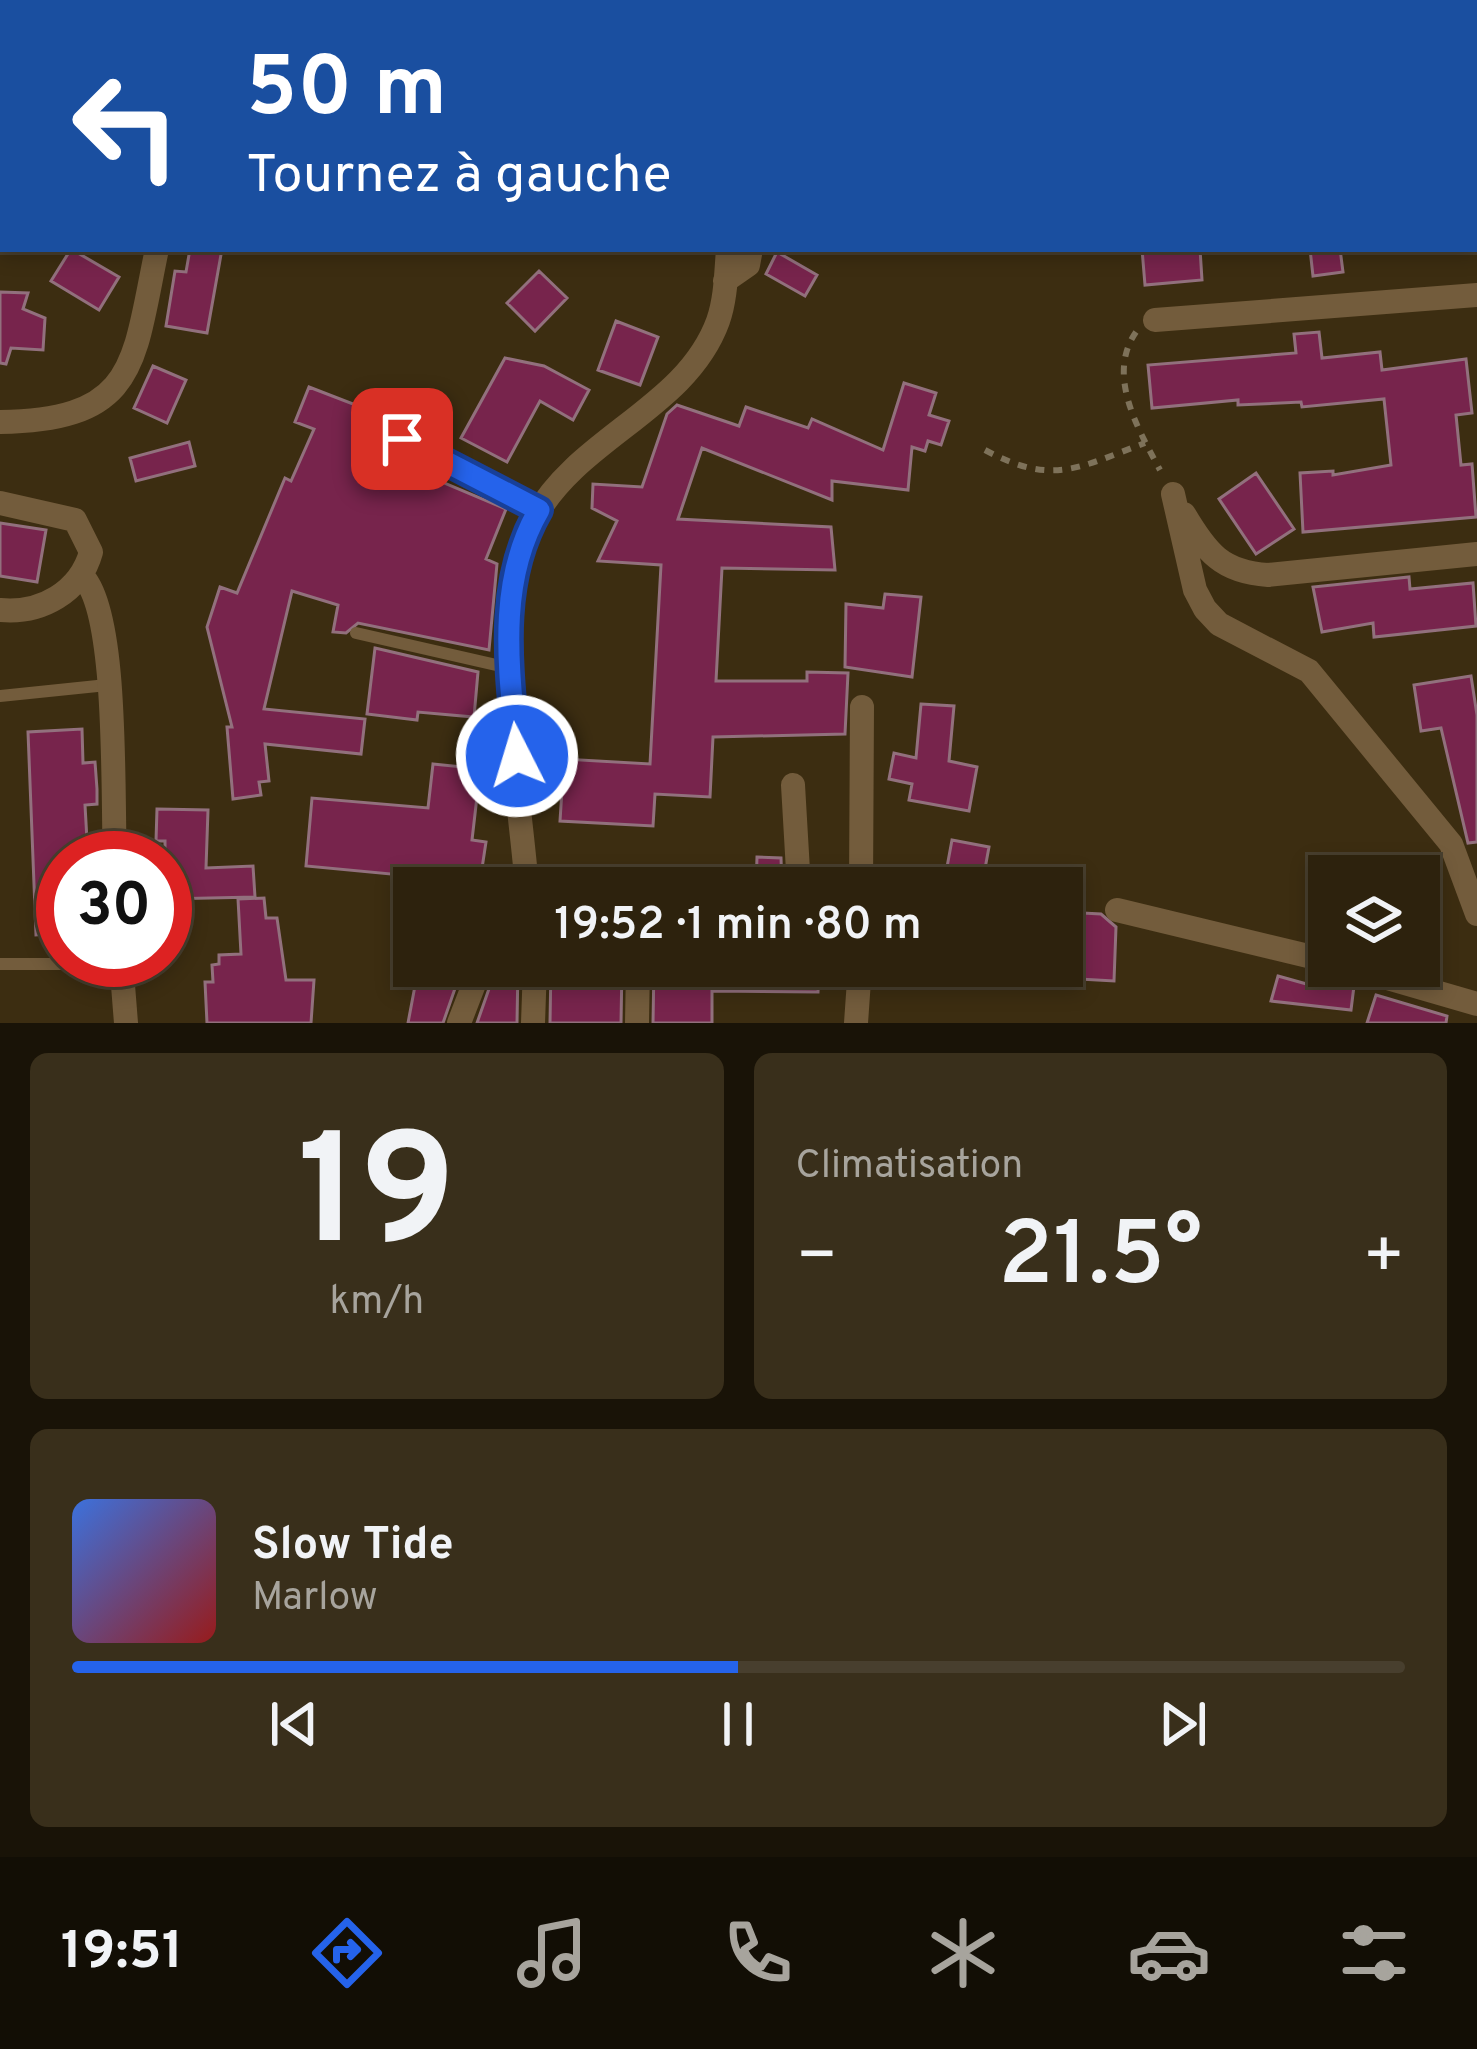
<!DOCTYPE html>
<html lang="fr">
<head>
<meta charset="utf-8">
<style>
	:root { --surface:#2d220d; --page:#392f1b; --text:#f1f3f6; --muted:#a7a49d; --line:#483f2e; --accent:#2563eb }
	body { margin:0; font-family:Overpass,sans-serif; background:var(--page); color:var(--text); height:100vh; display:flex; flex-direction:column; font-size:45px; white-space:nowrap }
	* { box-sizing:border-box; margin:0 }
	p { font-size:39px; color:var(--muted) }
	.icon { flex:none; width:66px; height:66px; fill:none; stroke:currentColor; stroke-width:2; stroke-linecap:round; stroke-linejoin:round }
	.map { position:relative; height:1023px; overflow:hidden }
	.drawer { display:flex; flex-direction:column; gap:30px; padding:30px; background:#191307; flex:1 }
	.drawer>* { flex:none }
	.hud { position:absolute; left:0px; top:0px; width:1479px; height:252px; box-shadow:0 6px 18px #0003,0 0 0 3px var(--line); background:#1a4fa0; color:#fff; overflow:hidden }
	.controls { position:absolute; left:1308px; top:855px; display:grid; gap:24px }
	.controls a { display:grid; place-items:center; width:132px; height:132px; border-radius:0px; background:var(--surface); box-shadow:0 6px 18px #0003,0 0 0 3px var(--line); font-size:60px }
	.speed { position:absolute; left:36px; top:831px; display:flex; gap:24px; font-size:60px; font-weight:700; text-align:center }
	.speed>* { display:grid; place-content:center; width:156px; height:156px; border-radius:50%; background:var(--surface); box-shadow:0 6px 18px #0003,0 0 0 3px var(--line); line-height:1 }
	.speed .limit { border:18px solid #d22; background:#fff; color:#111 }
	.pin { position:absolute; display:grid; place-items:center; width:102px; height:102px; color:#fff; margin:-51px; border-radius:24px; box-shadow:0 6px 18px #0006 }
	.me { position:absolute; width:132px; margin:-66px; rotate:355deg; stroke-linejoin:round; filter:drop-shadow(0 0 9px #0008) }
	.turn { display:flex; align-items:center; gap:42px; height:252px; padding:0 48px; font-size:54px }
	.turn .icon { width:156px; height:156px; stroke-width:2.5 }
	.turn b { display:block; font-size:84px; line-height:102px }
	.big { font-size:90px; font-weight:600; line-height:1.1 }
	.drawer .widget { flex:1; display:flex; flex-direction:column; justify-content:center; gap:18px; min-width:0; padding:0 42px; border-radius:18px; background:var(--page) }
	.drawer .dial { align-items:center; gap:0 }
	.dial b { font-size:156px; line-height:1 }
	.song { display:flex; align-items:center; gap:36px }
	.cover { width:144px; height:144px; border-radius:18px; background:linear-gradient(135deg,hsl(220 70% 55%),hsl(0 70% 35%)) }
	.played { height:12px; border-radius:6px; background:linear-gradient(90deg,var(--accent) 50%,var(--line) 50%) }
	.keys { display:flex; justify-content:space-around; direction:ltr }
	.heat { display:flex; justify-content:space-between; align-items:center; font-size:66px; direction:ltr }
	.drawer .tiles { flex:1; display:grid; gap:30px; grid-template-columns:1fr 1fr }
	.widget:last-child { grid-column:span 2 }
	.trip { position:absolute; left:393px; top:867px; width:690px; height:120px; border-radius:0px; background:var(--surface); box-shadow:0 6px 18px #0003,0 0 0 3px var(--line); font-weight:600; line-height:120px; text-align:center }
	.menu { display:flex; height:192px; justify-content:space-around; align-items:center; background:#120e05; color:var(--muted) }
	.menu .icon { width:84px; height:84px }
	.menu .selected { color:var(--accent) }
	.menu b { font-size:54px; color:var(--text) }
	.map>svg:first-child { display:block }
</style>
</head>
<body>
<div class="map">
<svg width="1477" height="1023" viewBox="0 0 1477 1023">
	<rect width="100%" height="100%" fill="#3c2d11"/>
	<!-- building -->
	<path fill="#77244c" stroke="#92707d" stroke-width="3" d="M71 249 119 277 99 310 51 281Z
		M190 249H222L207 333 166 326 175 271 186 272Z
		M1142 249H1200L1202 280 1145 285Z
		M1310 249H1340L1343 272 1313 276Z
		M777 252 817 275 805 296 766 274Z
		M539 271 567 298 535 331 507 303Z
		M0 292 28 293 23 309 45 318 43 350 11 348 6 364 0 363Z
		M616 321 658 337 640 385 598 370Z
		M1319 332 1322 358 1380 352 1382 370 1466 359 1472 413 1456 415 1461 465 1472 464 1476 517 1303 532 1300 473 1333 471V475L1391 465 1384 399 1302 407 1301 402 1238 405V400L1152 408 1148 365 1296 353 1294 334Z
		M505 358 544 366 589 390 573 420 540 401 507 462 461 438Z
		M153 366 186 380 167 423 134 408Z
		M904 383 936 393 929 415 949 421 941 445 928 441 925 451 912 447 908 490 832 481V500L702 448 678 519 831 527 835 570 722 568 716 681H807V672L848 673 845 734 713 737 710 797 655 794 653 826 560 821 564 759 650 764 661 565 598 561 617 521 592 508 593 484 642 487 667 414 677 405 739 426 746 407 808 428 812 419 883 450Z
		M309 387 387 417 373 453 506 509 486 559 497 564 489 650 358 623 346 633 333 632 338 605 292 591 264 709 365 719 361 754 265 744 269 781 259 782 261 795 233 799 227 727H232L207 627 220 587 237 593 285 478 291 481 314 429 295 422Z
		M189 442 195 466 136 481 130 458Z
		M1256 473 1294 529 1256 554 1219 499Z
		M0 523 46 530 37 582 0 576Z
		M1409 577 1410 589 1473 583 1476 626 1374 637 1373 623 1322 632 1313 587Z
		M885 594 921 597 912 677 845 667 846 604 883 608Z
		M375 648 478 672 474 717 418 712 417 720 367 714Z
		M1471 676 1477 715V842L1468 843 1441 728 1421 731 1414 685Z
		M921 704 954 706 949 761 977 767 969 811 909 800 912 784 889 779 894 753 916 758Z
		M82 729 83 763 95 762 97 789V804L85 805 88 858H63V933L36 935 28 732Z
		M433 764 473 768 471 787 478 788 472 840 486 842 479 888H436L421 886 423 877 306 866 312 798 428 808Z
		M157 809 208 810 206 868 253 866 255 897 165 899V841H156Z
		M952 840 989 847 984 874 947 867Z
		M757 857 781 858 782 888H756Z
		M264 898 266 918H277L286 980H314L311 1023H207L205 982H213L212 965 219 964V955L241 954 238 899Z
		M1063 912 1101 914 1116 927 1114 981 1062 978Z
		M497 966H518L517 1023H477Z
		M551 966H622L621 1023H550Z
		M654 966H819L818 992 712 991V1023H653Z
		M418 970 459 977 443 1023H408Z
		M1278 976 1321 988 1322 982 1354 986 1351 1010 1271 1001Z
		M1376 995 1447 1016 1446 1023H1367Z"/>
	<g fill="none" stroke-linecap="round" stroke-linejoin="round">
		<!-- path -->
		<path stroke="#7e725a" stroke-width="6" stroke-dasharray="9 9" stroke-linecap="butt" d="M1136 332C1106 375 1138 429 1160 470
			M985 450C1052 486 1078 468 1145 443"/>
		<!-- service -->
		<path stroke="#735c3c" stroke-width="12" d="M402 439 539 510
			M356 633 509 668
			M0 696 107 685
			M0 964H121"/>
		<!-- minor -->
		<path stroke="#735c3c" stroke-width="24" d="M176 0 177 3
			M731 0V3
			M1344 3 1345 0
			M1428 3 1429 0
			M725 281 748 265 751 249
			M1155 320 1477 295
			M0 422C138 420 133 363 157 249
			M1173 494 1195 590 1205 609 1219 624 1309 671 1451 844 1477 914
			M0 503 75 520 91 552C80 592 41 614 0 610
			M1184 514C1207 553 1222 572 1268 575L1477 554
			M82 576C119 611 112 799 115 858
			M793 785 799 888
			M569 887 583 888
			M527 888C519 784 485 611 534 519 578 437 686 409 718 321 726 298 726 273 728 249
			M861 888 862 707
			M1117 910 1329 961
			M121 960 126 1023
			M1346 966 1477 1004
			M459 1023 481 966
			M533 1023 535 966
			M637 1023 638 966
			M856 1023 860 966"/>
	</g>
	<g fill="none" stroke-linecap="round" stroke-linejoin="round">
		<!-- route casing -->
		<g stroke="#184099" stroke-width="30">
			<path id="route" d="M402 439 539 510C495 585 510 674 517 756"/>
		</g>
		<!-- route -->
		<use href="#route" stroke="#2563eb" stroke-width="21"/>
	</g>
</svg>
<div class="controls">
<a><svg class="icon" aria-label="layers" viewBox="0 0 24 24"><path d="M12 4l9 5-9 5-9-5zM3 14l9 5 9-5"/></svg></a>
</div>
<div class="speed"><div class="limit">30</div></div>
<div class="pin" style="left:402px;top:439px;background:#d93025"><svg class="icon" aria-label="arrive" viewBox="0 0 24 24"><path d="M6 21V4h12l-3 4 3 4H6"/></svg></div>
<svg class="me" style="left:517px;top:756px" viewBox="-20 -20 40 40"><circle r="17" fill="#2563eb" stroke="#fff" stroke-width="3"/><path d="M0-11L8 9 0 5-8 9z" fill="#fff"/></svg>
<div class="trip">19:52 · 1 min · 80 m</div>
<div class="hud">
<div class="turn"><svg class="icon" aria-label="left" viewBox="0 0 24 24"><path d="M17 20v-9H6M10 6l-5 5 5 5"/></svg><div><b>50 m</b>Tournez à gauche</div></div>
</div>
</div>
<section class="drawer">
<div class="tiles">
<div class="widget dial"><b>19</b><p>km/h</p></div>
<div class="widget"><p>Climatisation</p>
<div class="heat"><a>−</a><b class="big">21.5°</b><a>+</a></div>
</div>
<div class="widget">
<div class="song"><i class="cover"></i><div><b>Slow Tide</b><p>Marlow</p></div></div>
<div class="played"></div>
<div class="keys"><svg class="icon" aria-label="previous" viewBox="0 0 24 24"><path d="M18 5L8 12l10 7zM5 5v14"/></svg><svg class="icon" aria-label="pause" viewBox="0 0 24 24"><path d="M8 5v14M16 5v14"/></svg><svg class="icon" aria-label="next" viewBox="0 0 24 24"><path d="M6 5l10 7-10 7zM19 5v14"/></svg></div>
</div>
</div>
</section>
<nav class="menu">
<b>19:51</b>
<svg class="icon selected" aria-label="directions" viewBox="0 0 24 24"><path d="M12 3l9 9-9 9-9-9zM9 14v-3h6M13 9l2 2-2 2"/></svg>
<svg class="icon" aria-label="music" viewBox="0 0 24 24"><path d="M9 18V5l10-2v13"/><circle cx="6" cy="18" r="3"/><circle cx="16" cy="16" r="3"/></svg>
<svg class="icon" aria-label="phone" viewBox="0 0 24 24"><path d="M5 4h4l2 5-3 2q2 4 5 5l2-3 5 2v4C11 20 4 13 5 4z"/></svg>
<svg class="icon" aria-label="climate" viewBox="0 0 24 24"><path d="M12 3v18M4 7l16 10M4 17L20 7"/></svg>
<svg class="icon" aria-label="car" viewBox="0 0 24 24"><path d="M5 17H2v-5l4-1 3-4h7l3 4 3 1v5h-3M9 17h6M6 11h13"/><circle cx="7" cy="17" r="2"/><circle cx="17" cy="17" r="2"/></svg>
<svg class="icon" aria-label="filters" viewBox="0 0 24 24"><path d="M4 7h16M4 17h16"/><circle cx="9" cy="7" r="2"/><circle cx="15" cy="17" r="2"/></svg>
</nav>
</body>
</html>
